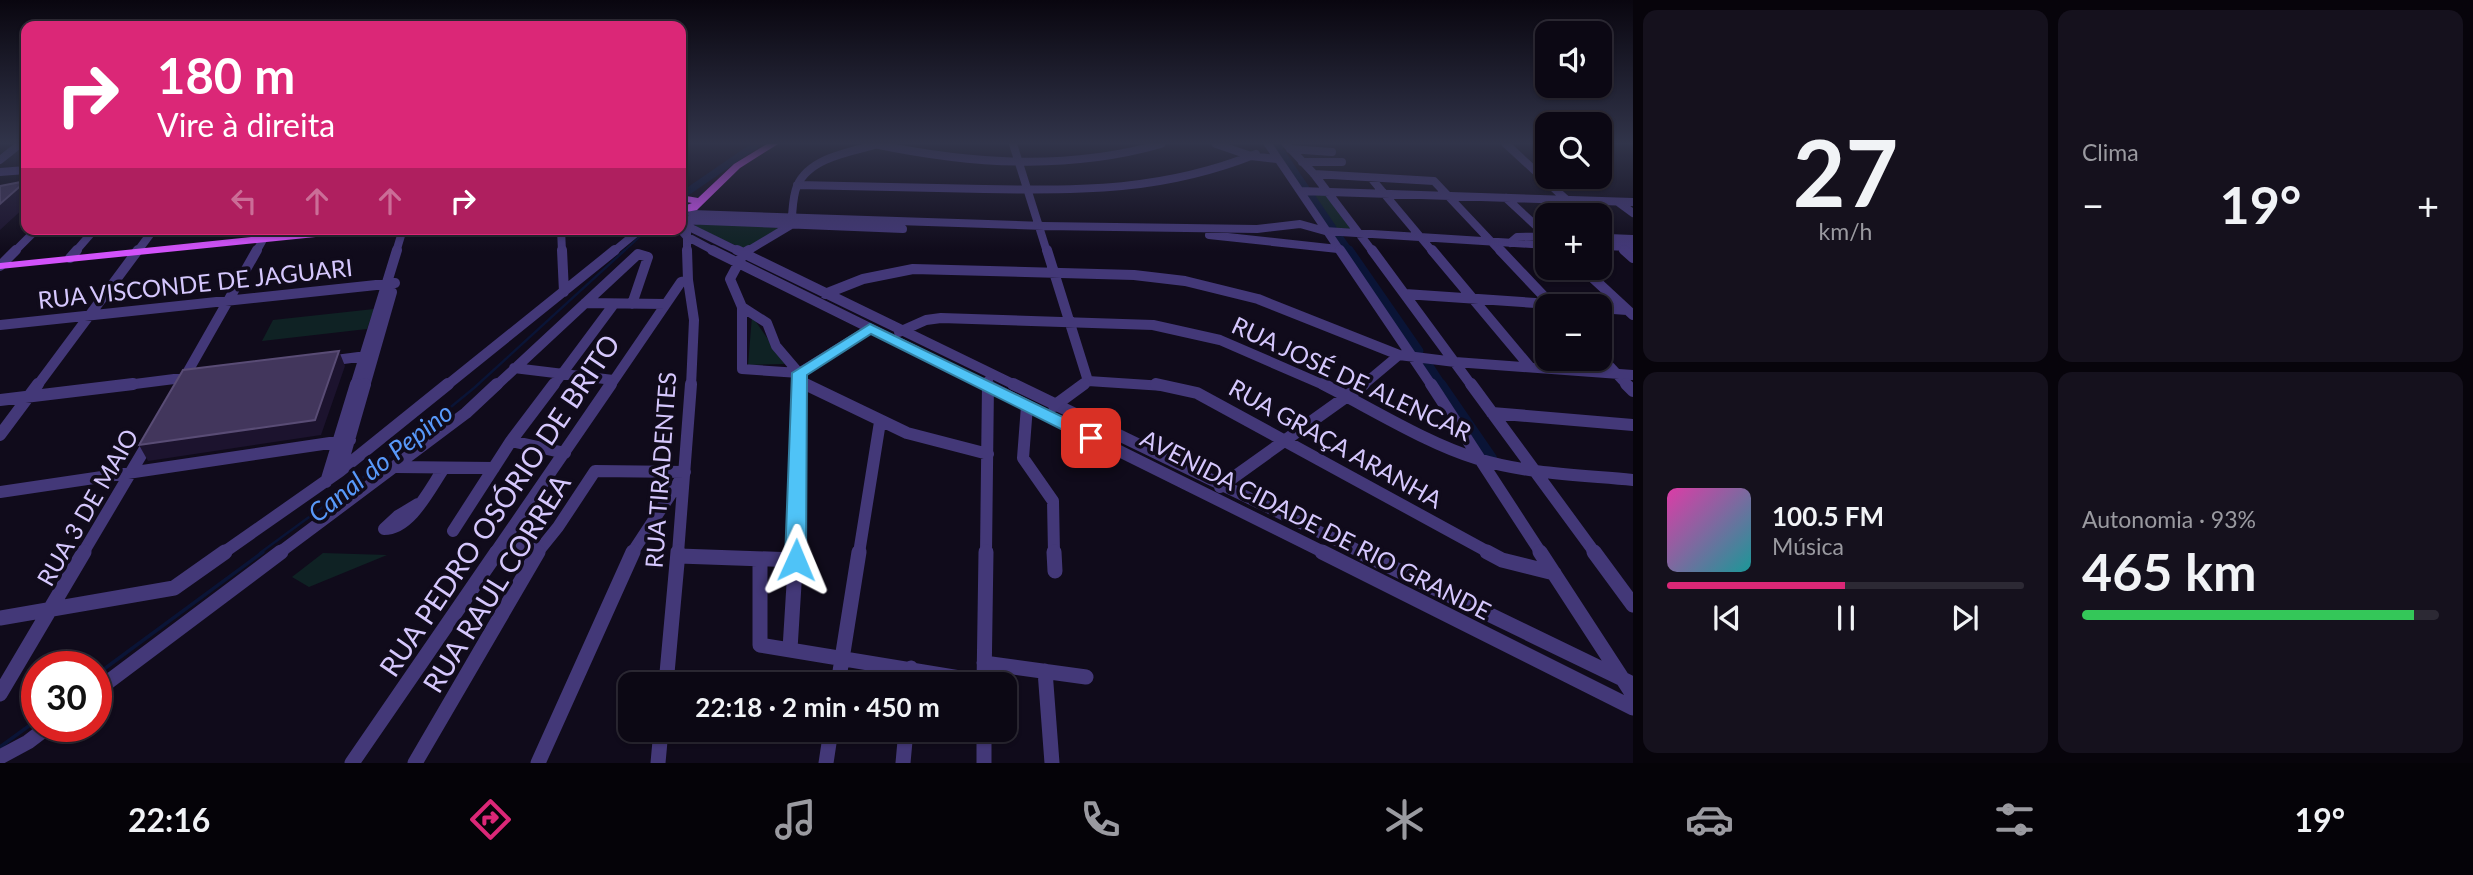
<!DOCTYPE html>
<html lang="pt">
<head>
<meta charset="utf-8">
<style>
	:root { --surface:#0c0814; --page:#15111d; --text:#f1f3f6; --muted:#9a9aa0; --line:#2c2934; --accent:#db2777 }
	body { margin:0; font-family:Lato,sans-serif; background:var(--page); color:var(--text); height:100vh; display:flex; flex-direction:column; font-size:26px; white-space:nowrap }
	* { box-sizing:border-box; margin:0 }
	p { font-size:23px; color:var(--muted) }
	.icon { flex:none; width:38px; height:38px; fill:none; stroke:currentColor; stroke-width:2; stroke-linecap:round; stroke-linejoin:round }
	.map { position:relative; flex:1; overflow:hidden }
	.drawer { display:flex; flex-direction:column; gap:10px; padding:10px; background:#07040b; width:840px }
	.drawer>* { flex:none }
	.top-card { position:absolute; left:21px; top:21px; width:665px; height:214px; border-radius:14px; box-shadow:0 2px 5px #0004,0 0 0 2px var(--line); background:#db2777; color:#fff; overflow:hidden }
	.controls { position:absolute; left:1535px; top:21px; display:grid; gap:14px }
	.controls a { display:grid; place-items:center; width:77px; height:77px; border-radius:14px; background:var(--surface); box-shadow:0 2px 5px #0004,0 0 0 2px var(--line); font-size:35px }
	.speed { position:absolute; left:21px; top:651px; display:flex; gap:14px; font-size:35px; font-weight:700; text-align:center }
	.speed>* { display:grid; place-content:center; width:91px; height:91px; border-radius:50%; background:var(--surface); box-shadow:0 2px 5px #0004,0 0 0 2px var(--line); line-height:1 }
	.speed .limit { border:10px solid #d22; background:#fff; color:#111 }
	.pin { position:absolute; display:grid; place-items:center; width:60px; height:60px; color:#fff; margin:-30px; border-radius:14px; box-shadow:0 4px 10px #0006 }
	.me { position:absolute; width:77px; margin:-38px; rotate:1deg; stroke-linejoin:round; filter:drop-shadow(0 0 5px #0008) }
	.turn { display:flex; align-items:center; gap:24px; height:147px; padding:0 21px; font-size:32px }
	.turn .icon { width:91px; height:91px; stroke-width:2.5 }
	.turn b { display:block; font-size:49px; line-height:60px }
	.lanes { display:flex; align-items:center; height:66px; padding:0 21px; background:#0003; justify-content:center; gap:35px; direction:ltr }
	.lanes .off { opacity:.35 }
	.big { font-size:52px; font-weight:700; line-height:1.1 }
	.drawer .widget { flex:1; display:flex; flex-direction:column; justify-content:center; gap:10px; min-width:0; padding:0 24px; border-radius:14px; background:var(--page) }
	.drawer .dial { align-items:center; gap:0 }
	.dial b { font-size:91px; line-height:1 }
	.song { display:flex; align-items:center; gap:21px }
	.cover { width:84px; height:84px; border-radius:10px; background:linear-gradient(135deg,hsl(320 70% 55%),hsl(180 70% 35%)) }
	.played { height:7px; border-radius:4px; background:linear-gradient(90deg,var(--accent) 50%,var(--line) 50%) }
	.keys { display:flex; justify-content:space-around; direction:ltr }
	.heat { display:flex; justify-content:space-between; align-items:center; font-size:38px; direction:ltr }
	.charge { height:10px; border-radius:5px; background:linear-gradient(90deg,#34c759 93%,var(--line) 0) }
	.drawer .tiles { flex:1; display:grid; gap:10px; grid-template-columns:repeat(2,1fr) }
	.trip { position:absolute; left:618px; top:672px; width:399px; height:70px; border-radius:14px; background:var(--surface); box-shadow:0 2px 5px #0004,0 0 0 2px var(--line); font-weight:700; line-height:70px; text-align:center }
	.dock { display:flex; height:112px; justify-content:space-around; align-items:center; background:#050308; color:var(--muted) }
	.dock .icon { width:49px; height:49px }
	.dock .on { color:var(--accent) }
	.dock b { font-size:32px; color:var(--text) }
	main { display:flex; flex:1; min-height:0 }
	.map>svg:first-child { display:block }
</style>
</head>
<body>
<main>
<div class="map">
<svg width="1633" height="763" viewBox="0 0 1633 763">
	<rect width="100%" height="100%" fill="#100b1b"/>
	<!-- green -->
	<path fill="#0f2224" d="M1305 193 1325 194 1352 229 1329 228Z
		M697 223 785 228 744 249 694 227Z
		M374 309 367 329 262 341 273 320Z
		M752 316 785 364 748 365Z
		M323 553 387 555 309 587 292 577Z"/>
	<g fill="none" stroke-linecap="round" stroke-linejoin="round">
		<!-- stream-far2 -->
		<path stroke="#0a1436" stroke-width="2" d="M623 252 648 229"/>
		<!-- stream-far1 -->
		<path stroke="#0a1436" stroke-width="2.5" d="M260 553 380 465 474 388 625 250"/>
		<!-- stream -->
		<path stroke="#0a1436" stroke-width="3.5" d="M96 675 263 552
			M0 747 37 720"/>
		<!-- canal-far2 -->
		<path stroke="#0a1436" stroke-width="7" d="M1276 144 1307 190
			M687 192 757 144
			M1310 194 1333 228
			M1338 235 1350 252"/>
		<!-- canal-far1 -->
		<path stroke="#0a1436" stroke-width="9" d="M1349 250 1419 351
			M1427 363 1442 386"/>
		<!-- canal -->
		<path stroke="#0a1436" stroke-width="10" d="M1441 384 1492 458"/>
		<!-- minor-far3 -->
		<path stroke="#433878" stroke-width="8" d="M874 144C970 164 1066 171 1161 144
			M1013 144 1047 252
			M1216 144 1251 156 1277 159
			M1268 144 1341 252
			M1286 144 1314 174 1373 252
			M1506 144 1583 215
			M1290 149 1332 152
			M0 160 20 144
			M1302 162H1342
			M0 172 26 170
			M1314 174 1434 181 1501 252
			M1371 178 1433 252
			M797 185C859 186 921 188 984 189 1081 191 1164 191 1256 154
			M1300 191 1633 202
			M1506 198 1547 236
			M1618 202 1633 213
			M692 214 1044 226 1257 229 1300 224 1325 231 1547 245
			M681 220 903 229
			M689 227 740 252
			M561 229 562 252
			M680 229 686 236 716 252
			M1600 230 1626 252
			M687 232V252
			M1209 235 1338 249
			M1608 238 1633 239
			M1510 243 1517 237 1547 236
			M1600 246 1633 247
			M14 252 37 229
			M75 252 95 229
			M137 252 154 229
			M256 252 269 229
			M396 252 403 229
			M613 252 641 229
			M746 252 791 225C793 212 792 198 797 186 809 158 849 152 875 145"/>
		<!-- minor-far2 -->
		<path stroke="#433878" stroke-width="10" d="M562 250 564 292
			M687 250 688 280 694 320 691 386
			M712 250 987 386
			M737 250 1017 386
			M749 250 744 253 730 279 742 307V369L799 373
			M1047 250 1088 381 1082 386
			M1340 250 1432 386
			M1372 250 1472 386
			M1432 250 1530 367
			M1500 250 1553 306
			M1624 250 1633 258
			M70 258 77 250
			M0 266 16 250
			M1582 268 1633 315
			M825 294 863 279 913 269 1134 275 1185 281 1258 299 1399 355 1455 362 1633 375
			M1405 294 1580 306
			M585 303 666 304
			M742 307 767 323 776 346 799 373
			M1600 308 1627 310
			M0 325 395 283
			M899 332 926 320 941 318 1153 325 1220 340 1326 386
			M1600 356 1628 386
			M328 361 374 355
			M514 368 613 380
			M799 373 870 329
			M183 380 257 250
			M799 381 809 386
			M1088 381 1164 386
			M37 386 138 250
			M119 386 190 377
			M355 386 397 250
			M365 386 392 292
			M446 386 615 250
			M496 386 638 254 648 257 632 304
			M553 386 614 304
			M610 386 681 282 688 280
			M799 386V373
			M988 386V381
			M1362 386 1399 355"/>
		<!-- minor-far1 -->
		<path stroke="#433878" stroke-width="12" d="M805 384 907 433 988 454
			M984 384 1325 553
			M1013 384 1363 553
			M1156 384 1197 393 1490 553
			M1323 384C1370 408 1428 444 1478 459 1528 474 1581 475 1633 480
			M1431 384 1541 553
			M1471 384 1595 553
			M1626 384 1633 391
			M0 400 133 384
			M1027 406 1023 458 1053 501 1054 553
			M1054 406 1084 384
			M1492 413 1633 425
			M0 435 38 384
			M511 441 565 453
			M396 467 494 468
			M340 471 365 384
			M326 482 356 384
			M1220 487 1364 384
			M0 492 350 440
			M418 504 398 516 384 529C411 529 430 488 444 468
			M453 531 511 441 554 384
			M503 543 539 550
			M83 553 150 440
			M223 553 340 471 448 384
			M279 553 466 413 497 384
			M495 553 611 384
			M537 553 558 527 595 471 685 472
			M632 553 684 474
			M678 553 691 384
			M796 553 799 384
			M859 553 880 422
			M986 553 988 384"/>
		<!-- minor -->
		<path stroke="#433878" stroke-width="15" d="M1054 552 1055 571
			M1322 552 1633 708
			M1360 552 1633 684
			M1487 552 1502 560 1554 573
			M1540 552 1633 695
			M1594 552 1633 605
			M679 556 796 560
			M760 559V645L984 682
			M0 618 174 588 225 552
			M790 649 796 552
			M984 663 1086 677
			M1045 671 1052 763
			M666 684 678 552
			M838 684 859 552
			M909 684 911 668
			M984 684 986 552
			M96 691 281 552
			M0 694 84 552
			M984 730V763
			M0 757 28 742 49 726
			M352 763 497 552
			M415 763 538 552
			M538 763 633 552
			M658 763 661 730
			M826 763 831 730
			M903 763 906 730"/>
		<!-- major -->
		<path fill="#d252fa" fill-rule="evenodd" d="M767 144H778L740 168 697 210 681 213V207L692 203 681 201V195L698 198 734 164Z
			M330 229H370L365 232 0 269V263Z"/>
	</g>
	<!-- shaded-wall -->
	<path fill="#1c132e" d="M26 181V206L0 230V204Z
		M339 351 345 366 321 435 148 461 139 445Z"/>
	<!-- building -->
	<path fill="#42365c" stroke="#594c75" stroke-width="2" d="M26 181 0 204V186Z
		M339 351 315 420 139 445 183 370Z"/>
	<!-- sky -->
	<linearGradient id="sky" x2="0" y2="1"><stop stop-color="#09060f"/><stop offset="0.57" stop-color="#31344a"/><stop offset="1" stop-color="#31344a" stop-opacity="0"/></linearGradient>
	<rect width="1633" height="251" fill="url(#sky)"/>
	<!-- route -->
	<path fill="#4fc3f7" stroke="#337fa1" stroke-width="2" d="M870 324 1098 434 1100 438 1091 443 1085 441 871 334 807 375 806 560 803 565 796 567 788 565 785 560 792 373Z"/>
	<g text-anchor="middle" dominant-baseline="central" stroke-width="7" stroke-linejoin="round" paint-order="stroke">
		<!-- street labels -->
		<g font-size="24" fill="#d5c7fd" stroke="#100b1b">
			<text transform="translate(195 283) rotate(-6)">RUA VISCONDE DE JAGUARI</text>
			<text transform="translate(1352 378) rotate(25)">RUA JOSÉ DE ALENCAR</text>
			<text transform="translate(1336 443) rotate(29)">RUA GRAÇA ARANHA</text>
			<text transform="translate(660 470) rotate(-86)">RUA TIRADENTES</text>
			<text transform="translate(87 507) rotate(-60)">RUA 3 DE MAIO</text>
			<text transform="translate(1316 524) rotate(27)">AVENIDA CIDADE DE RIO GRANDE</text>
		</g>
		<!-- water labels -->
		<g font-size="26" font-style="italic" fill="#5899fa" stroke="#100b1b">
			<text transform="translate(380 462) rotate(-38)">Canal do Pepino</text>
		</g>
		<!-- near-street labels -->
		<g font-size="28" fill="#d5c7fd" stroke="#100b1b">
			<text transform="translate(499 505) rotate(-56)">RUA PEDRO OSÓRIO DE BRITO</text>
			<text transform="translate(496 583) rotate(-58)">RUA RAUL CORREA</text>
		</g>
	</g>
</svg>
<div class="controls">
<a><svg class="icon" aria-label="sound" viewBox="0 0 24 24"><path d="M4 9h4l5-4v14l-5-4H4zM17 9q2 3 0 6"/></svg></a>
<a><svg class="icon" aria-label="search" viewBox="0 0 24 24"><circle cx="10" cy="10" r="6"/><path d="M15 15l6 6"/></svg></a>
<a>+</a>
<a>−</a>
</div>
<div class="speed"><div class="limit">30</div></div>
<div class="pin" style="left:1091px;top:438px;background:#d93025"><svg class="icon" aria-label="arrive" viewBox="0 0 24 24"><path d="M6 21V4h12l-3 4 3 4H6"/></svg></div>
<svg class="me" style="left:796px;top:560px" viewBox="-20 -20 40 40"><path d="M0-17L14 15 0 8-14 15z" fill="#4fc3f7" stroke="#fff" stroke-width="4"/></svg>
<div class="trip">22:18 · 2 min · 450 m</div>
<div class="top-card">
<div class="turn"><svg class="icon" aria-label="right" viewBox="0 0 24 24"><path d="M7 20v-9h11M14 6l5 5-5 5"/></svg><div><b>180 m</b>Vire à direita</div></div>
<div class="lanes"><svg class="icon off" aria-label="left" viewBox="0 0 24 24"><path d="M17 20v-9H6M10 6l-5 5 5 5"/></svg><svg class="icon off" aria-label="ahead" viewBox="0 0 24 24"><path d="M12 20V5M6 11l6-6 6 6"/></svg><svg class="icon off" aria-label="ahead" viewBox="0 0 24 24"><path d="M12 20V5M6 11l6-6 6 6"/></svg><svg class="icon" aria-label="right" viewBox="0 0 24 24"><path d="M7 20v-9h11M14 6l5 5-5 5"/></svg></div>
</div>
</div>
<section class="drawer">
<div class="tiles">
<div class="widget dial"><b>27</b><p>km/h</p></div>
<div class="widget"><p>Clima</p>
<div class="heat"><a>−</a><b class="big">19°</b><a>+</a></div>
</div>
<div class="widget">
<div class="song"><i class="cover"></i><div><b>100.5 FM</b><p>Música</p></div></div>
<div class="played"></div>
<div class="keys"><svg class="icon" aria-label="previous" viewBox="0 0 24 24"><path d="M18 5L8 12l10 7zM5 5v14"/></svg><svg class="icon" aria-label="pause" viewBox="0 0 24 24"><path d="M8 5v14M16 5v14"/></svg><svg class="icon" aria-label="next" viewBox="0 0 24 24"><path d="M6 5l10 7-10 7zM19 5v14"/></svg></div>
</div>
<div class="widget"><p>Autonomia · 93%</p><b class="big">465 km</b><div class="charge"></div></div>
</div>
</section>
</main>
<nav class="dock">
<b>22:16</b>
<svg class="icon on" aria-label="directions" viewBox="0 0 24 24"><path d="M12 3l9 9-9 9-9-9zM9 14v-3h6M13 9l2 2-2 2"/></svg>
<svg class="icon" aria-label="music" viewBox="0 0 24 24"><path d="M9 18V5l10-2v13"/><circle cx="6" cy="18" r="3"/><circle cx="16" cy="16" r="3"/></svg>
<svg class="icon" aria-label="phone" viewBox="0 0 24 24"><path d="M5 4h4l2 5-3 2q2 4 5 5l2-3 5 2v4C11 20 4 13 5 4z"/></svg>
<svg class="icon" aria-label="climate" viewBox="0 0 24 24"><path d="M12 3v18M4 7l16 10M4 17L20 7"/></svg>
<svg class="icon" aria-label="car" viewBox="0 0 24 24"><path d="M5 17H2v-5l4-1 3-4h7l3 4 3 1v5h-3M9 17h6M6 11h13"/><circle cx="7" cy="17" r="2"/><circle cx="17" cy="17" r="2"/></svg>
<svg class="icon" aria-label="filters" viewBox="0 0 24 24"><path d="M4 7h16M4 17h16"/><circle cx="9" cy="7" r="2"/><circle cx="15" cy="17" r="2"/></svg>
<b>19°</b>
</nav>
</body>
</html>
